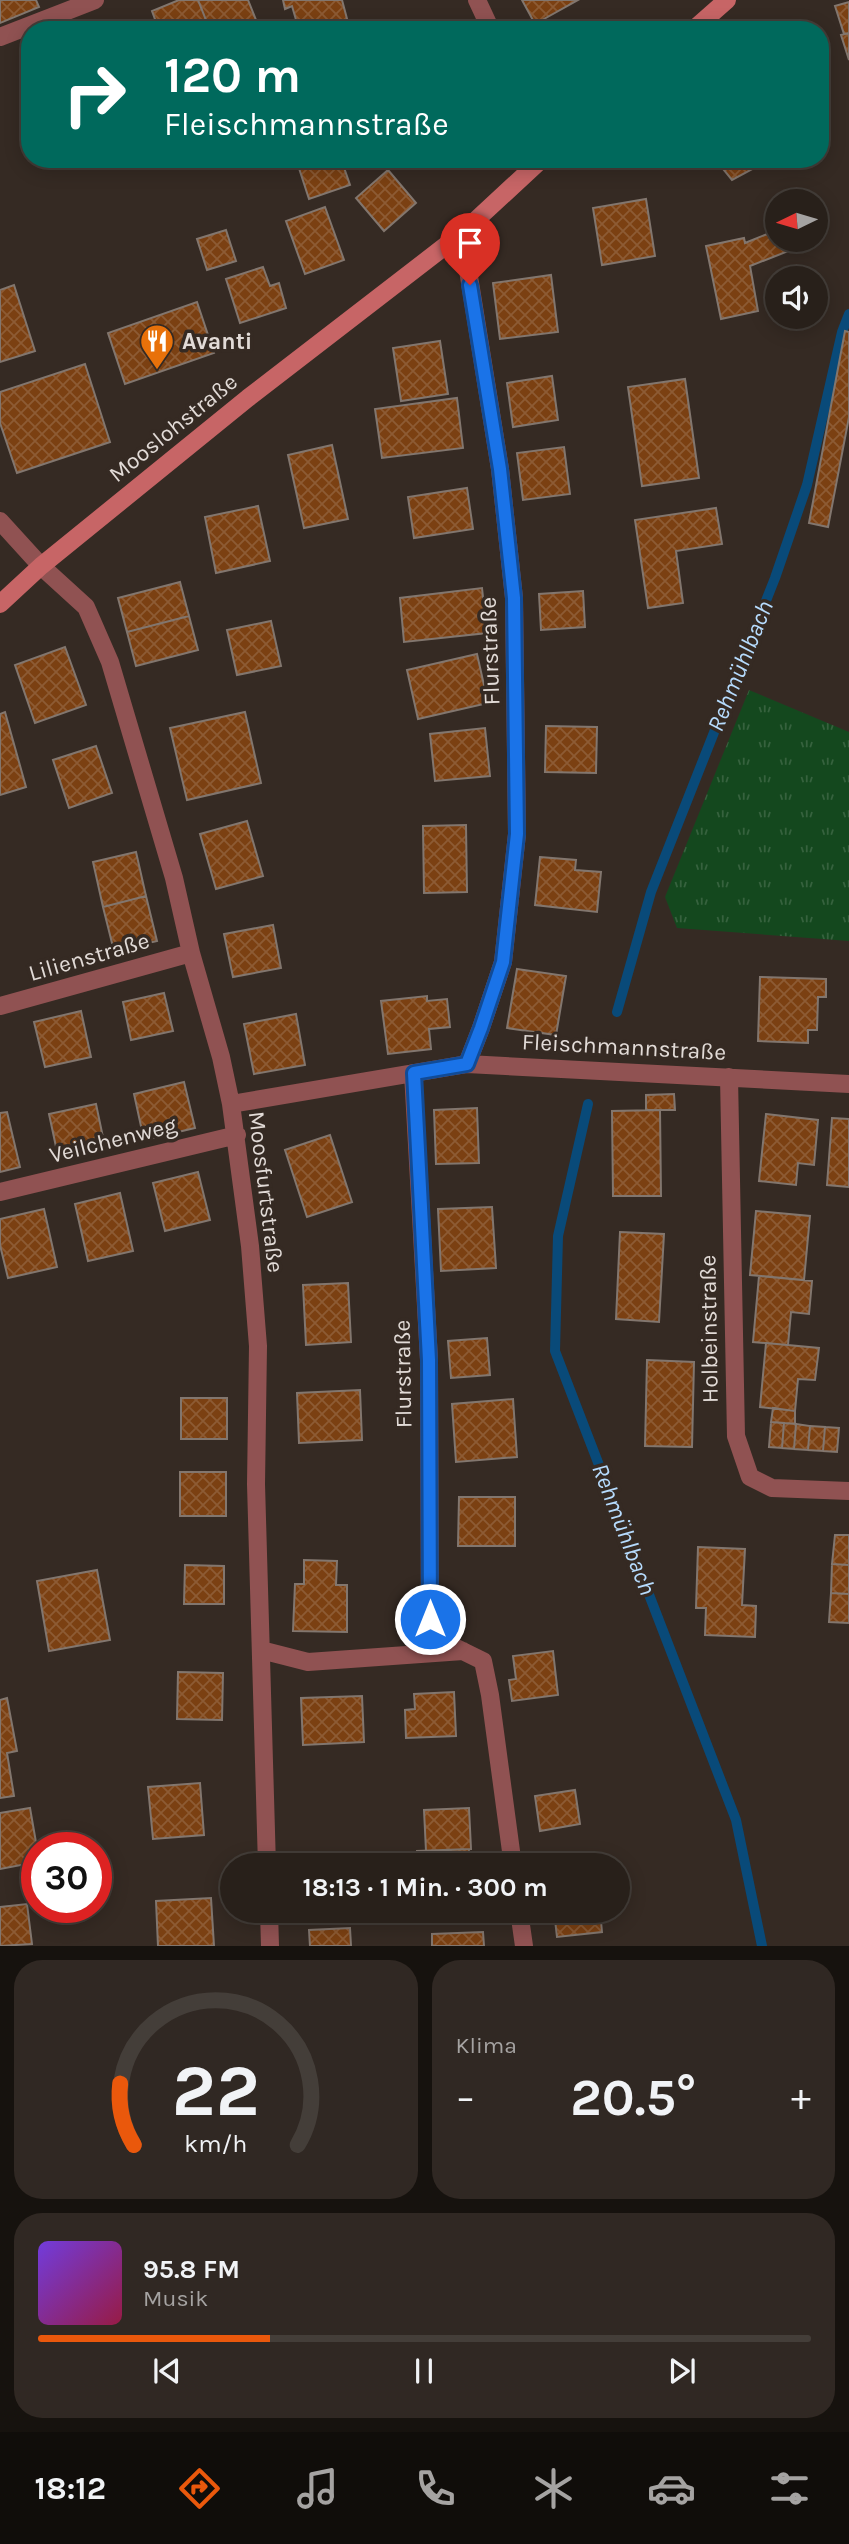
<!DOCTYPE html>
<html lang="de">
<head>
<meta charset="utf-8">
<style>
	:root { --surface:#28201a; --page:#302823; --text:#f1f3f6; --muted:#a5a3a2; --line:#443e39; --accent:#ea580c }
	body { margin:0; font-family:Karla,sans-serif; background:var(--page); color:var(--text); height:100vh; display:flex; flex-direction:column; font-size:26px; white-space:nowrap }
	* { box-sizing:border-box; margin:0 }
	p { font-size:23px; color:var(--muted) }
	.icon { flex:none; width:38px; height:38px; fill:none; stroke:currentColor; stroke-width:2; stroke-linecap:round; stroke-linejoin:round }
	.map { position:relative; height:1946px; overflow:hidden }
	.panel { display:flex; flex-direction:column; gap:14px; padding:14px; background:#16120e; flex:1 }
	.panel>* { flex:none }
	.banner { position:absolute; left:21px; top:21px; width:808px; height:147px; border-radius:28px; box-shadow:0 4px 18px #0003,0 0 0 2px var(--line); background:#00695c; color:#fff; overflow:hidden }
	.needle { width:46px; rotate:265deg }
	.buttons { position:absolute; left:765px; top:189px; display:grid; gap:14px }
	.buttons a { display:grid; place-items:center; width:63px; height:63px; border-radius:50%; background:var(--surface); box-shadow:0 4px 18px #0003,0 0 0 2px var(--line); font-size:35px }
	.speed { position:absolute; left:21px; top:1832px; display:flex; gap:14px; font-size:35px; font-weight:700; text-align:center }
	.speed>* { display:grid; place-content:center; width:91px; height:91px; border-radius:50%; background:var(--surface); box-shadow:0 4px 18px #0003,0 0 0 2px var(--line); line-height:1 }
	.speed .limit { border:10px solid #d22; background:#fff; color:#111 }
	.pin { position:absolute; display:grid; place-items:center; width:60px; height:60px; color:#fff; margin:-72px -30px; border-radius:50% 50% 50% 0; rotate:-45deg; box-shadow:0 0 7px #0007 }
	.pin .icon { rotate:45deg }
	.me { position:absolute; width:77px; margin:-38px; rotate:0deg; stroke-linejoin:round; filter:drop-shadow(0 0 5px #0008) }
	.turn { display:flex; align-items:center; gap:24px; height:147px; padding:0 28px; font-size:32px }
	.turn .icon { width:91px; height:91px; stroke-width:2.5 }
	.turn b { display:block; font-size:49px; line-height:60px }
	.big { font-size:52px; font-weight:700; line-height:1.1 }
	.panel .card { flex:1; display:flex; flex-direction:column; justify-content:center; gap:10px; min-width:0; padding:0 24px; border-radius:28px; background:var(--page) }
	.panel .dial { align-items:center; gap:0 }
	.dial svg { height:182px; overflow:visible; fill:none; stroke:var(--line); stroke-width:7; stroke-linecap:round; text-anchor:middle }
	.dial text { fill:var(--text); stroke:none }
	.song { display:flex; align-items:center; gap:21px }
	.cover { width:84px; height:84px; border-radius:10px; background:linear-gradient(135deg,hsl(260 70% 55%),hsl(340 70% 35%)) }
	.played { height:7px; border-radius:4px; background:linear-gradient(90deg,var(--accent) 30%,var(--line) 30%) }
	.keys { display:flex; justify-content:space-around; direction:ltr }
	.heat { display:flex; justify-content:space-between; align-items:center; font-size:38px; direction:ltr }
	.panel .tiles { flex:1; display:grid; gap:14px; grid-template-columns:1fr 1fr }
	.card:last-child { grid-column:span 2 }
	.trip { position:absolute; left:220px; top:1853px; width:410px; height:70px; border-radius:35px; background:var(--surface); box-shadow:0 4px 18px #0003,0 0 0 2px var(--line); font-weight:700; line-height:70px; text-align:center }
	.menu { display:flex; height:112px; justify-content:space-around; align-items:center; background:#100d0a; color:var(--muted) }
	.menu .icon { width:49px; height:49px }
	.menu .current { color:var(--accent) }
	.menu b { font-size:32px; color:var(--text) }
	.map>svg:first-child { display:block }
</style>
</head>
<body>
<div class="map">
<svg width="849" height="1946" viewBox="0 0 849 1946">
	<defs>
		<pattern id="grass-tufts" width="24" height="20" patternUnits="userSpaceOnUse" patternTransform="scale(1.75)"><rect width="24" height="20" fill="#14481e"/><path d="M3 7l-1-3M5 7V3M7 7l1-3M15 17l-1-3M17 17v-4M19 17l1-3" fill="none" stroke="#36623e"/></pattern>
		<pattern id="building-cross-hatch" width="8" height="8" patternUnits="userSpaceOnUse" patternTransform="scale(1.75)"><rect width="8" height="8" fill="#7b4012"/><path d="M0 0l8 8M0 8l8-8" fill="none" stroke="#8d5b34"/></pattern>
	</defs>
	<rect width="100%" height="100%" fill="#352a23"/>
	<!-- grass -->
	<path fill="url(#grass-tufts)" d="M749 690 849 732V941L677 928 665 897Z"/>
	<g fill="none" stroke-linecap="round" stroke-linejoin="round">
		<!-- stream -->
		<path stroke="#094a79" stroke-width="10" d="M617 1012 651 892 775 578 807 485 842 332 849 314
			M588 1104 558 1236 555 1351 736 1820 762 1946"/>
	</g>
	<!-- building -->
	<path fill="url(#building-cross-hatch)" stroke="#82766e" stroke-width="2" d="M0 0H36L39 7 0 23Z
		M179 0H198L210 30H159L152 11Z
		M198 0H248L260 30H210Z
		M283 0H342L350 30H299L292 6 285 9Z
		M522 0H578L535 24Z
		M849 2V33L844 34 835 6Z
		M849 33V60L841 35Z
		M296 159H341L350 185 309 199Z
		M715 159H756L760 165 732 180Z
		M388 170 416 203 384 231 356 198Z
		M646 199 655 256 602 265 593 208Z
		M325 207 344 260 305 274 286 221Z
		M226 230 236 261 207 270 197 239Z
		M777 230V240H788L791 250 750 266 758 311 721 319 706 246 744 238 745 243Z
		M263 267 270 286 279 283 286 308 240 323 226 279Z
		M551 275 558 332 500 339 493 283Z
		M14 285 35 351 0 362V290Z
		M197 302 214 353 125 384 108 333Z
		M845 331 849 332V417L828 527 809 523Z
		M440 341 448 394 401 401 393 348Z
		M85 364 110 442 17 473 0 423V392Z
		M552 376 558 420 513 427 507 383Z
		M685 379 699 478 642 486 628 387Z
		M457 398 463 448 382 458 375 409Z
		M332 445 348 519 304 528 288 455Z
		M564 447 570 494 523 500 517 453Z
		M467 488 473 529 414 538 408 497Z
		M258 506 270 561 216 573 205 517Z
		M716 508 722 544 676 551 683 603 648 608 635 520Z
		M180 582 189 616 127 632 118 598Z
		M482 588 487 633 404 642 400 598Z
		M583 591 585 627 541 630 539 594Z
		M189 616 198 650 136 666 127 632Z
		M271 621 281 666 237 675 227 630Z
		M65 647 86 705 35 723 15 665Z
		M477 654 488 703 418 719 407 670Z
		M5 712 26 787 0 795V714Z
		M245 712 261 783 187 800 170 728Z
		M546 726 597 727 596 773 545 772Z
		M485 728 490 776 435 781 430 734Z
		M96 746 112 793 69 808 53 760Z
		M247 821 263 876 216 889 200 834Z
		M466 825 467 892 424 893 423 826Z
		M136 852 146 896 103 907 93 862Z
		M540 857 576 860 575 870 601 872 597 912 535 905Z
		M146 896 157 941 114 951 103 907Z
		M273 925 281 968 233 977 224 934Z
		M517 969 566 976 556 1035 507 1028Z
		M760 977 826 979V997H818L817 1030H808V1043L758 1041Z
		M164 993 173 1031 131 1040 123 1002Z
		M427 996V1001L447 999 450 1027 429 1029 431 1049 388 1054 381 1001Z
		M81 1011 91 1057 45 1067 34 1022Z
		M296 1014 305 1065 254 1074 244 1024Z
		M184 1082 195 1128 144 1140 134 1094Z
		M674 1094 675 1110H646V1095Z
		M96 1104 105 1147 58 1156 49 1114Z
		M477 1108 479 1163 436 1164 434 1110Z
		M660 1110 661 1196H613L612 1111Z
		M7 1112 20 1167 0 1172V1113Z
		M766 1114 818 1120 814 1165 798 1163 796 1185 759 1181Z
		M832 1118 849 1119V1187L827 1185Z
		M330 1135 352 1202 307 1217 285 1150Z
		M198 1172 210 1220 165 1231 153 1183Z
		M120 1193 133 1251 88 1261 75 1204Z
		M492 1207 496 1268 441 1271 438 1209Z
		M44 1209 57 1267 8 1278 0 1245V1219Z
		M756 1211 810 1216 804 1280 750 1275Z
		M620 1232 664 1234 659 1322 616 1319Z
		M759 1276 812 1281 809 1314 791 1312 788 1345 753 1342Z
		M348 1283 351 1342 306 1345 303 1285Z
		M487 1338 490 1375 451 1378 448 1341Z
		M766 1343 819 1348 815 1380 798 1379 795 1411 760 1407Z
		M647 1360 694 1362 692 1447 645 1446Z
		M360 1390 362 1440 299 1443 297 1393Z
		M181 1398H227V1439H181Z
		M513 1399 517 1457 456 1462 452 1404Z
		M773 1408 795 1411V1424L771 1422Z
		M771 1422 784 1423 782 1448 769 1447Z
		M784 1423 796 1424 794 1449 782 1448Z
		M796 1424 810 1426 808 1450 794 1449Z
		M810 1426 825 1427 823 1451 808 1450Z
		M825 1427 839 1428 837 1452 823 1451Z
		M180 1472H226V1516H180Z
		M459 1497H515V1546H458Z
		M835 1535H849V1565L832 1564Z
		M698 1547 745 1549 742 1605 756 1606 755 1637 705 1635 706 1608H696Z
		M304 1560 337 1561 336 1585H347V1632L293 1631 295 1584H304Z
		M832 1564 849 1565V1594L831 1593Z
		M185 1565 224 1566V1604H184Z
		M97 1570 110 1640 49 1651 37 1581Z
		M831 1593 849 1594V1623L829 1622Z
		M553 1651 558 1695 512 1701 509 1680 516 1679 513 1656Z
		M178 1672 223 1673 222 1720 177 1719Z
		M454 1692 456 1736 406 1738 405 1710 415 1709 414 1694Z
		M362 1696 364 1742 303 1745 301 1698Z
		M7 1698 17 1751 7 1753 14 1796 0 1798V1700Z
		M200 1783 204 1835 153 1839 148 1787Z
		M575 1790 580 1824 540 1831 535 1796Z
		M30 1808 37 1848V1862L0 1869V1813Z
		M469 1808 471 1849 426 1851 424 1810Z
		M469 1849V1866H418L417 1851Z
		M211 1898 214 1946H158L156 1901Z
		M27 1904 32 1944 0 1946V1907Z
		M554 1911H600L602 1932 557 1937Z
		M350 1928 351 1946H310L309 1930Z
		M483 1932 484 1946H432V1934Z"/>
	<g fill="none" stroke-linecap="round" stroke-linejoin="round">
		<!-- street -->
		<path stroke="#905252" stroke-width="18" d="M477 0 491 30
			M0 37 95 0
			M462 233 500 469 514 598 517 834 503 962 481 1028 467 1064
			M0 521 41 566 86 607 110 662 174 878 191 953 221 1057 231 1104 250 1246 258 1346 256 1484 267 1866
			M0 1006 191 953
			M413 1073 429 1360 430 1635 483 1661 490 1695 513 1866
			M729 1077 736 1436 750 1477 772 1488 849 1491
			M231 1104 467 1064 849 1084
			M0 1192 237 1135
			M261 1650 308 1662 463 1651
			M269 1911 270 1946
			M519 1911 524 1946"/>
		<!-- secondary -->
		<path stroke="#c76566" stroke-width="18" d="M693 30 727 0
			M0 604 41 566 248 398 462 233 542 159"/>
	</g>
	<g fill="none" stroke-linecap="round" stroke-linejoin="round">
		<!-- route casing -->
		<g stroke="#114b97" stroke-width="18">
			<path id="route" d="M430 1619 429 1360 414 1073 467 1064 481 1028 503 962 517 834 514 598 500 469 470 285"/>
		</g>
		<!-- route -->
		<use href="#route" stroke="#1a73e8" stroke-width="12"/>
	</g>
	<!-- icons -->
	<defs>
		<g id="restaurant-pin" transform="scale(1.75)"><path d="M0 17L-7.5 6A9.5 9.5 0 1 1 7.5 6Z" fill="#e8710a" stroke="#352a23"/><path d="M-5-6h1v4h1v-4h1v4h1v-4h1v5L-1.5 .5V6h-2V.5L-5-1ZM5-6V6H3V1.5H1.5Q1.5-4 5-6Z" fill="#fff"/></g>
	</defs>
	<g fill-rule="evenodd">
		<use href="#restaurant-pin" x="157" y="341"/>
	</g>
	<g text-anchor="middle" dominant-baseline="central" stroke-width="7" stroke-linejoin="round" paint-order="stroke">
		<!-- poi labels -->
		<g font-size="23" font-weight="bold" fill="#e2dbd7" stroke="#352a23" text-anchor="start">
			<text x="182" y="341">Avanti</text>
		</g>
		<!-- street labels -->
		<g font-size="23" fill="#e2dbd7" stroke="#352a23">
			<text transform="translate(173 428) rotate(-39)">Mooslohstraße</text>
			<text transform="translate(490 651) rotate(-92)">Flurstraße</text>
			<text transform="translate(89 957) rotate(-16)">Lilienstraße</text>
			<text transform="translate(624 1047) rotate(3)">Fleischmannstraße</text>
			<text transform="translate(113 1140) rotate(-14)">Veilchenweg</text>
			<text transform="translate(266 1192) rotate(83)">Moosfurtstraße</text>
			<text transform="translate(709 1329) rotate(-91)">Holbeinstraße</text>
			<text transform="translate(403 1374) rotate(-91)">Flurstraße</text>
		</g>
		<!-- water labels -->
		<g font-size="24" font-style="italic" fill="#b6dbfd" stroke="#352a23">
			<text transform="translate(740 666) rotate(-68)">Rehmühlbach</text>
			<text transform="translate(624 1529) rotate(69)">Rehmühlbach</text>
		</g>
	</g>
</svg>
<div class="buttons">
<a><svg class="needle" viewBox="-14 -14 28 28"><path d="M0-13l5 13h-10z" fill="#e53935"/><path d="M0 13l5-13h-10z" fill="#a5a3a2"/></svg></a>
<a><svg class="icon" aria-label="sound" viewBox="0 0 24 24"><path d="M4 9h4l5-4v14l-5-4H4zM17 9q2 3 0 6"/></svg></a>
</div>
<div class="speed"><div class="limit">30</div></div>
<div class="pin" style="left:470px;top:285px;background:#d93025"><svg class="icon" aria-label="arrive" viewBox="0 0 24 24"><path d="M6 21V4h12l-3 4 3 4H6"/></svg></div>
<svg class="me" style="left:430px;top:1619px" viewBox="-20 -20 40 40"><circle r="17" fill="#1a73e8" stroke="#fff" stroke-width="3"/><path d="M0-11L8 9 0 5-8 9z" fill="#fff"/></svg>
<div class="trip">18:13 · 1 Min. · 300 m</div>
<div class="banner">
<div class="turn"><svg class="icon" aria-label="right" viewBox="0 0 24 24"><path d="M7 20v-9h11M14 6l5 5-5 5"/></svg><div><b>120 m</b>Fleischmannstraße</div></div>
</div>
</div>
<section class="panel">
<div class="tiles">
<div class="card dial"><svg viewBox="0 0 100 80">
<path d="M14 69A42 42 0 1 1 86 69"/>
<path d="M14 69A42 42 0 0 1 8 42" stroke="#ea580c"/>
<text x="50" y="56" font-size="32" font-weight="700">22</text>
<text x="50" y="72" font-size="11">km/h</text>
</svg></div>
<div class="card"><p>Klima</p>
<div class="heat"><a>−</a><b class="big">20.5°</b><a>+</a></div>
</div>
<div class="card">
<div class="song"><i class="cover"></i><div><b>95.8 FM</b><p>Musik</p></div></div>
<div class="played"></div>
<div class="keys"><svg class="icon" aria-label="previous" viewBox="0 0 24 24"><path d="M18 5L8 12l10 7zM5 5v14"/></svg><svg class="icon" aria-label="pause" viewBox="0 0 24 24"><path d="M8 5v14M16 5v14"/></svg><svg class="icon" aria-label="next" viewBox="0 0 24 24"><path d="M6 5l10 7-10 7zM19 5v14"/></svg></div>
</div>
</div>
</section>
<nav class="menu">
<b>18:12</b>
<svg class="icon current" aria-label="directions" viewBox="0 0 24 24"><path d="M12 3l9 9-9 9-9-9zM9 14v-3h6M13 9l2 2-2 2"/></svg>
<svg class="icon" aria-label="music" viewBox="0 0 24 24"><path d="M9 18V5l10-2v13"/><circle cx="6" cy="18" r="3"/><circle cx="16" cy="16" r="3"/></svg>
<svg class="icon" aria-label="phone" viewBox="0 0 24 24"><path d="M5 4h4l2 5-3 2q2 4 5 5l2-3 5 2v4C11 20 4 13 5 4z"/></svg>
<svg class="icon" aria-label="climate" viewBox="0 0 24 24"><path d="M12 3v18M4 7l16 10M4 17L20 7"/></svg>
<svg class="icon" aria-label="car" viewBox="0 0 24 24"><path d="M5 17H2v-5l4-1 3-4h7l3 4 3 1v5h-3M9 17h6M6 11h13"/><circle cx="7" cy="17" r="2"/><circle cx="17" cy="17" r="2"/></svg>
<svg class="icon" aria-label="filters" viewBox="0 0 24 24"><path d="M4 7h16M4 17h16"/><circle cx="9" cy="7" r="2"/><circle cx="15" cy="17" r="2"/></svg>
</nav>
</body>
</html>
